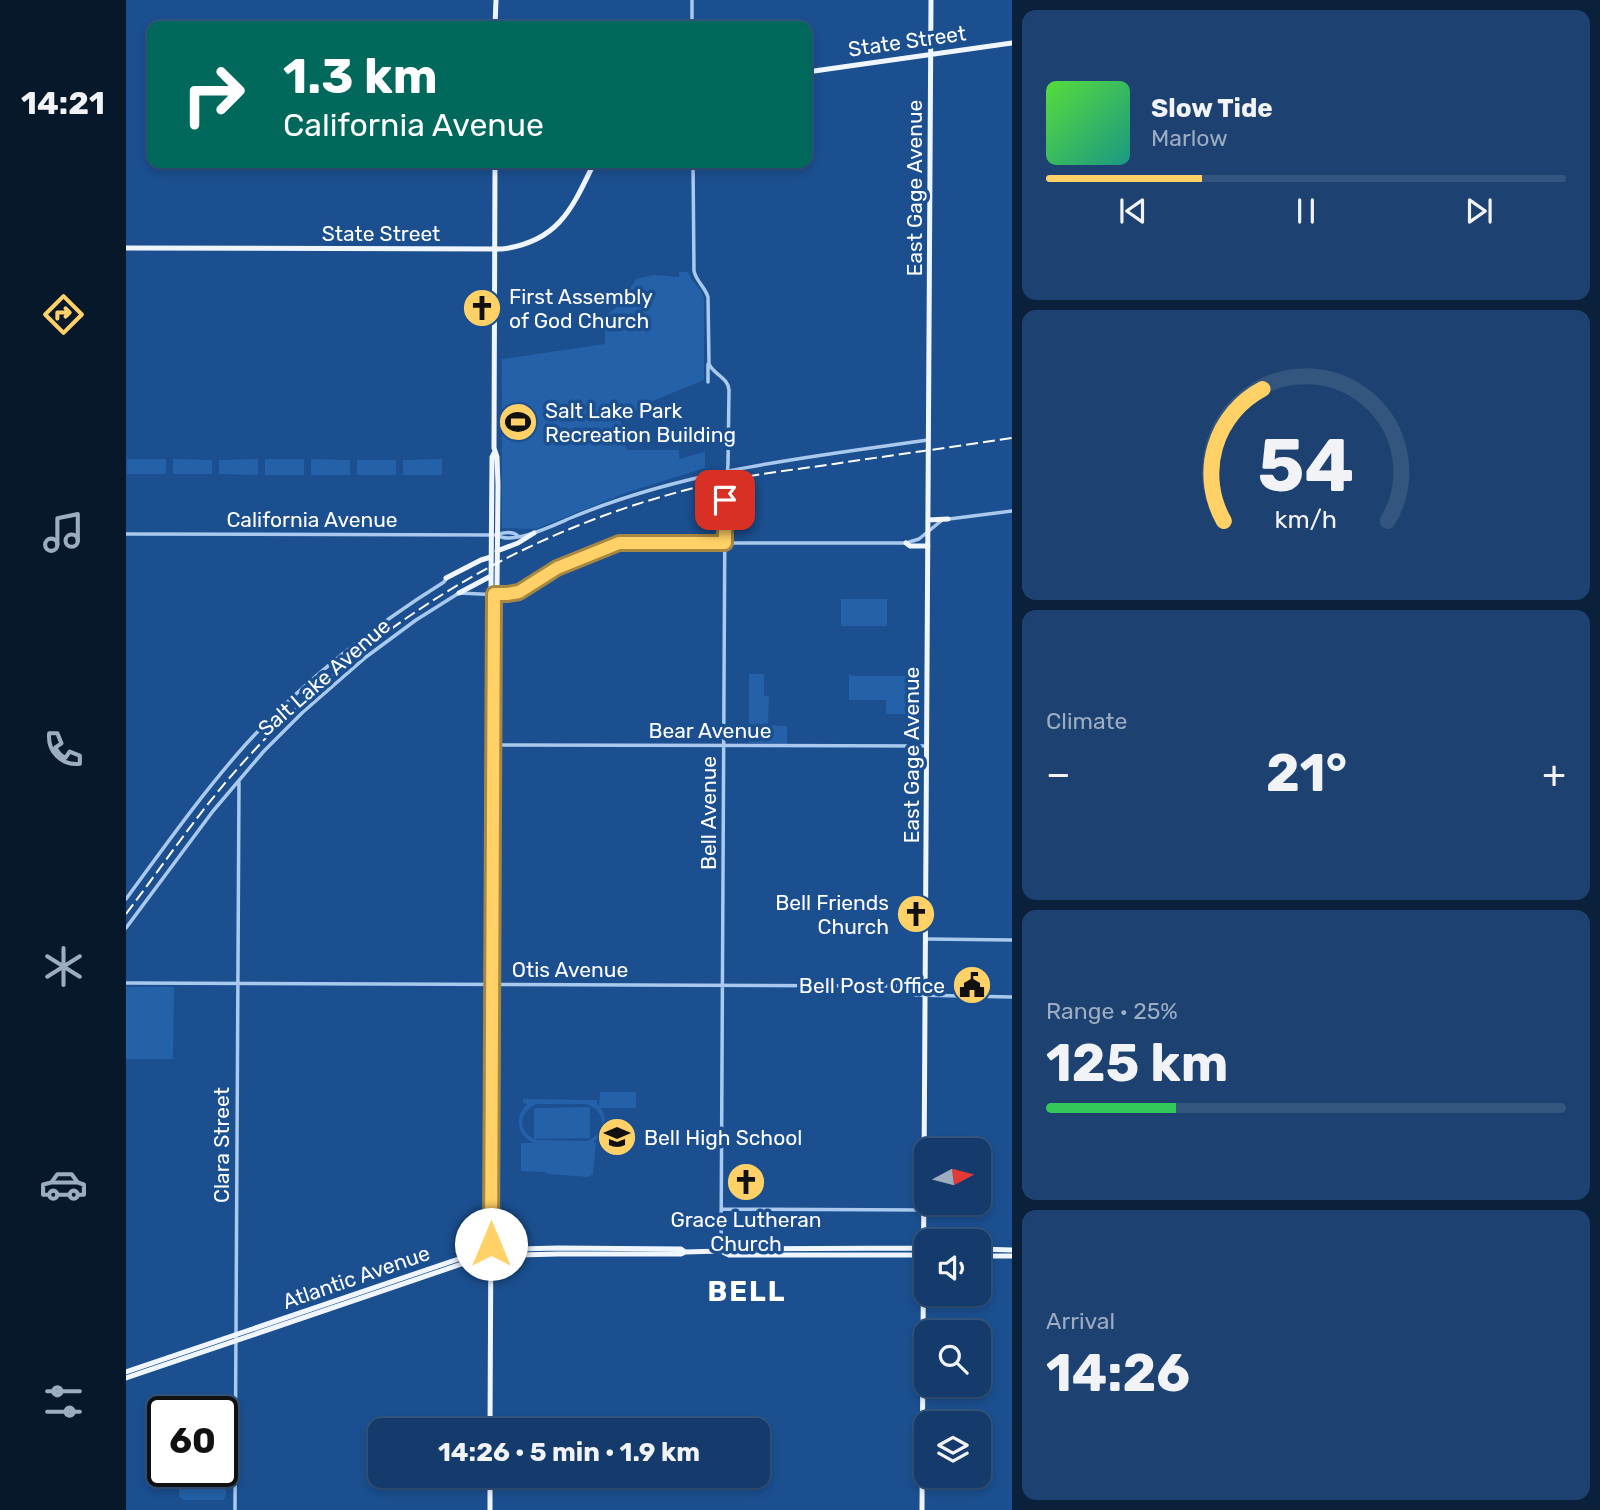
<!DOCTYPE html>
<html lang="en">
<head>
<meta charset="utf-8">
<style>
	:root { --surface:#143b6b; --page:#1d4271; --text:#f1f3f6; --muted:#9dadc1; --line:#33557e; --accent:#ffd166 }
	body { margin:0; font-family:Rubik,sans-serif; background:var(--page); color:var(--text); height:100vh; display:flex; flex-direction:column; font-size:26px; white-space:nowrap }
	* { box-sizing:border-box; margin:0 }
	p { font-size:23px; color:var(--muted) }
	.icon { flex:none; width:38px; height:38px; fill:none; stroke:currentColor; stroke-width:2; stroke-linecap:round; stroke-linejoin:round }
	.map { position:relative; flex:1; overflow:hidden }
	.panel { display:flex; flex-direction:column; gap:10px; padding:10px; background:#0b203b; width:588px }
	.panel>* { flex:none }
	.hud { position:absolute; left:21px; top:21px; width:665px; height:147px; border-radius:14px; box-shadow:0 4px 10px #0003,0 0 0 2px var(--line); background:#00695c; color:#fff; overflow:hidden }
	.needle { width:46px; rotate:83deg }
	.controls { position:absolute; left:788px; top:1138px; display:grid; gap:14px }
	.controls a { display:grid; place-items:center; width:77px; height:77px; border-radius:14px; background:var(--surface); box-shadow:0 4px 10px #0003,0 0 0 2px var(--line); font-size:35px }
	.speed { position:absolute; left:21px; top:1396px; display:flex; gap:14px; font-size:35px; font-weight:700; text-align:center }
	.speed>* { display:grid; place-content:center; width:91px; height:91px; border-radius:50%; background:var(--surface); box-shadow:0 4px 10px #0003,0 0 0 2px var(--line); line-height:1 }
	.speed .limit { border:4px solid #111; border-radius:10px; background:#fff; color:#111 }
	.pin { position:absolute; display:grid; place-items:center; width:60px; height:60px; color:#fff; margin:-30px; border-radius:14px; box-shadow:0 4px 10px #0006 }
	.me { position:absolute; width:77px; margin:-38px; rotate:0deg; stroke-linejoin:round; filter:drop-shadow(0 0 5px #0008) }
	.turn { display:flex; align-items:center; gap:24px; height:147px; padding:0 21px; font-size:32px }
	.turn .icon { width:91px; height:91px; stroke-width:2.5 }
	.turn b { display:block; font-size:49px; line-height:60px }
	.big { font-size:52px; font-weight:700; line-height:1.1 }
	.panel .widget { flex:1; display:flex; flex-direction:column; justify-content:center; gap:10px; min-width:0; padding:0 24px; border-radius:14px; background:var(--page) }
	.panel .dial { align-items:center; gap:0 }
	.dial svg { height:182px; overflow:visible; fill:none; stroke:var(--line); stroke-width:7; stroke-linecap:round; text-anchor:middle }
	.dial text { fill:var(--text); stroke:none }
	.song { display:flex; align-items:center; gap:21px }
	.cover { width:84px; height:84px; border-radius:10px; background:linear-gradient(135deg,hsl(110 70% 55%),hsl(170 70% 35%)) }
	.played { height:7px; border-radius:4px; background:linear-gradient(90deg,var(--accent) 30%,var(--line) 30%) }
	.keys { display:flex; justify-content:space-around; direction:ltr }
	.heat { display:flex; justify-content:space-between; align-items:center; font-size:38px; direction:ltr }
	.charge { height:10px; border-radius:5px; background:linear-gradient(90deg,#34c759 25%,var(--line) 0) }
	.trip { position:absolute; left:242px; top:1418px; width:402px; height:70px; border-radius:14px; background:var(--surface); box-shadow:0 4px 10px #0003,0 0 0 2px var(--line); font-weight:700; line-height:70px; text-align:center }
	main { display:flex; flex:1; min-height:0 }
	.menu { display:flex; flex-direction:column; width:126px; justify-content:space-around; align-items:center; background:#08182b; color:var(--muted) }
	.menu .icon { width:49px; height:49px }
	.menu .selected { color:var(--accent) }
	.menu b { font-size:32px; color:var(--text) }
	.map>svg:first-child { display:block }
</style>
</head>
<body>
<main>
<nav class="menu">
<b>14:21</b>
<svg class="icon selected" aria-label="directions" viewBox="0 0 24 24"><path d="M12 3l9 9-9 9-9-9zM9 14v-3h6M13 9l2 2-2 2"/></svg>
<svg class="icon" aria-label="music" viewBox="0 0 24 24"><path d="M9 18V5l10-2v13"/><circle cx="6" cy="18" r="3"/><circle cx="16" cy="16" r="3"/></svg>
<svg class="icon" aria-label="phone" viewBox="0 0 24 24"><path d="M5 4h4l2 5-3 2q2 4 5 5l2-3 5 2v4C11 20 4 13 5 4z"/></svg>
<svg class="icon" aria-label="climate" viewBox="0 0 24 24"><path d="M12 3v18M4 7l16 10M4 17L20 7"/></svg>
<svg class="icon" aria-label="car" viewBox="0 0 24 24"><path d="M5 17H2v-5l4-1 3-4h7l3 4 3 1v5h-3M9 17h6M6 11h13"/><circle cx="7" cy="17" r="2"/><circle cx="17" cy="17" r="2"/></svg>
<svg class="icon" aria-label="filters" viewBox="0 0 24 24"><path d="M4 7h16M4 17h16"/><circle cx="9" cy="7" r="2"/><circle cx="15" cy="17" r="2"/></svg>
</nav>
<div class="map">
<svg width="886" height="1510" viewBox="0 0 886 1510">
	<rect width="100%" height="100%" fill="#1b4f8f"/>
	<!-- green -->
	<path fill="#2461a8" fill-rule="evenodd" d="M553 272H562L566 280 576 292 578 299V380L519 404 508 413 494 420 499 431V446L502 450H553V459L579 452V468L502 492 410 529 376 528V359L479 344V315C493 309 501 292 510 279L527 275 553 277Z
		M1 459H40V474H1Z
		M47 459 86 460V474H47Z
		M132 459V475L93 474V460Z
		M139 459H178V475H139Z
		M185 459 224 460V475H185Z
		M316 459V475H277V460Z
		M231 460H270V475H231Z
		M715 599H761V626H715Z
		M623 674H638V696H643L642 725 661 726V744L623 743Z
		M723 674 726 676H794L795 714H760V700H723Z
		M0 987H48L47 1059H0Z
		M474 1092H510V1108H475C482 1121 480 1133 467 1142H470L467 1174 462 1177 421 1174 420 1172 396 1171 395 1170V1143H408C391 1135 388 1118 401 1104L397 1103V1099L471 1100V1104L473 1106ZM410 1104H459C481 1110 481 1132 461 1141L410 1140 409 1139 464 1138V1107L408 1108V1139C390 1129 394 1113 410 1104Z
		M97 1445 101 1449 100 1496 97 1500H57L53 1496V1472H96Z"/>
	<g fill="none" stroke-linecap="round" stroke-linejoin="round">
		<!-- minor -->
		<path stroke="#a9c9ee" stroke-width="3.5" d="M566 0V26
			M567 163 568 271C570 281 579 287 582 297L583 364C588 375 602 377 603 390L602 464 599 500 595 1251
			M582 382V364
			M823 519 886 511
			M0 534 371 535C377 532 387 531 392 536
			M371 535C386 546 430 524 447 517 560 470 682 457 802 440
			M367 745 801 746
			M0 899C39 846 77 792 121 743 179 680 246 627 318 582L320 579
			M0 928 87 811 138 751 177 712 240 657 290 620 333 593 375 595 388 593 399 589 431 568 477 549 497 543H780L793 539 815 521
			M801 939 886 940
			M0 983 772 986 789 995 886 997
			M595 1209 798 1210
			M109 1510 113 782"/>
		<!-- major -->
		<path stroke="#f0f6ff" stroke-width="5" d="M369 26 370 0
			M681 72 886 43
			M0 248 376 249C432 242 446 209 468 163
			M802 520 822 519
			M780 543 784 546H802
			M371 551 392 543 408 533
			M320 578 355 560 365 557
			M333 593 365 576
			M368 594 371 589 372 485 371 457 368 448 369 163
			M772 986 799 985
			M852 1249 886 1250
			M595 1251 603 1255H800
			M852 1256H886
			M0 1372 359 1250 432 1248 555 1249 559 1252
			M0 1378 359 1256 432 1254H555L559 1252 595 1251 602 1249 798 1248
			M364 1430 368 597 365 588 366 457 368 453
			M364 1510V1475
			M796 1510 805 0"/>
		<!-- rail -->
		<path stroke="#fff" stroke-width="2" stroke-dasharray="12 5" stroke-linecap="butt" d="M0 914C37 865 72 813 113 767 244 620 410 520 603 480 637 473 673 469 708 464 767 455 827 447 886 438"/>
	</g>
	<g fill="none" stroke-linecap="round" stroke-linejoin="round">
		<!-- route casing -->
		<g stroke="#a68842" stroke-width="18">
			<path id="route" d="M365 1244 368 594H381L393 592 431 568 493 543H599V500"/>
		</g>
		<!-- route -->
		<use href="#route" stroke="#ffd166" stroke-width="12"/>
	</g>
	<!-- icons -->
	<defs>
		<g id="church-disc" transform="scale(2.0125)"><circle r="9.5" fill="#ffd166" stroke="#1b4f8f"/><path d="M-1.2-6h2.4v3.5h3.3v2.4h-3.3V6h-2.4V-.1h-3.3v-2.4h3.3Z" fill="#111"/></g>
		<g id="stadium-disc" transform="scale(2.0125)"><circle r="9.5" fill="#ffd166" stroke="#1b4f8f"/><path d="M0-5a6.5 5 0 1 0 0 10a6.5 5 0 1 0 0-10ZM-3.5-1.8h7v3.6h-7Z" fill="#111"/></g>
		<g id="civic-disc" transform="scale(2.0125)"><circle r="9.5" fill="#ffd166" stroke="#1b4f8f"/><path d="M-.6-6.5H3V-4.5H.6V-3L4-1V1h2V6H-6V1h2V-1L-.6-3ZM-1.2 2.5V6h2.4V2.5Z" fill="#111"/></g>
		<g id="school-disc" transform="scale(2.0125)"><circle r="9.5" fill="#ffd166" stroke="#1b4f8f"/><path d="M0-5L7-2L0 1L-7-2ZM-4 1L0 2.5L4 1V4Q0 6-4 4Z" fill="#111"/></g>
	</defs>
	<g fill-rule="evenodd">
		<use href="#church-disc" x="356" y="308"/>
		<use href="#stadium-disc" x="392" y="422"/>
		<use href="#church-disc" x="790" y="914"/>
		<use href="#civic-disc" x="846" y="985"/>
		<use href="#school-disc" x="491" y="1137"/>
		<use href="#church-disc" x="620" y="1182"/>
	</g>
	<g text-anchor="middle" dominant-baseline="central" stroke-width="7" stroke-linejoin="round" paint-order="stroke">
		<!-- street labels -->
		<g font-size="21" fill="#fff" stroke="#1b4f8f">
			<text transform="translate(781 41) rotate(-8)">State Street</text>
			<text transform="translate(788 188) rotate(-90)">East Gage Avenue</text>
			<text x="255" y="233">State Street</text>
			<text x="186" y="519">California Avenue</text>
			<text transform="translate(198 677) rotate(-41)">Salt Lake Avenue</text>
			<text x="584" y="730">Bear Avenue</text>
			<text transform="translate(785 755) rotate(-90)">East Gage Avenue</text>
			<text transform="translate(582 813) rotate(-90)">Bell Avenue</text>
			<text x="444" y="969">Otis Avenue</text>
			<text transform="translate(95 1145) rotate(-90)">Clara Street</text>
			<text transform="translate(230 1277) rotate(-19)">Atlantic Avenue</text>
		</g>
		<!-- poi labels -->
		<g font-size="21" fill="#fff" stroke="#1b4f8f" text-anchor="start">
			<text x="383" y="296">First Assembly<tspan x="383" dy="24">of God Church</tspan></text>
			<text x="419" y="410">Salt Lake Park<tspan x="419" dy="24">Recreation Building</tspan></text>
			<text x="763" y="902" text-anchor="end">Bell Friends<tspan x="763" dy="24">Church</tspan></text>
			<text x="819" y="985" text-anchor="end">Bell Post Office</text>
			<text x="518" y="1137">Bell High School</text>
			<text x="620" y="1219" text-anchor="middle">Grace Lutheran<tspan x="620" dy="24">Church</tspan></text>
		</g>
		<!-- district labels -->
		<g font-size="28" font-weight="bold" letter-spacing="2" fill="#fff" stroke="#1b4f8f">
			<text x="621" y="1291">BELL</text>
		</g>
	</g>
</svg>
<div class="controls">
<a><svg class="needle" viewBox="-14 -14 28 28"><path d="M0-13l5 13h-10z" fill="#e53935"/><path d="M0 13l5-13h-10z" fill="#9dadc1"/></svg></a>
<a><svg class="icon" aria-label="sound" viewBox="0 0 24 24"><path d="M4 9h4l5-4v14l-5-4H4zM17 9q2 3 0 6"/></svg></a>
<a><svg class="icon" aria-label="search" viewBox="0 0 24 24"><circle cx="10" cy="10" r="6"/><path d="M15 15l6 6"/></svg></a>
<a><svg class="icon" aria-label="layers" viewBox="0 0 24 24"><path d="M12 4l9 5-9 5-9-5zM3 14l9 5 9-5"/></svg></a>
</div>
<div class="speed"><div class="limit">60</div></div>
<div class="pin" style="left:599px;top:500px;background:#d93025"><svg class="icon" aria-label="arrive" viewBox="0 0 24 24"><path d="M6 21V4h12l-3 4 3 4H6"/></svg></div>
<svg class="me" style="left:365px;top:1244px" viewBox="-20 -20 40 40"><circle r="19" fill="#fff"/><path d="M0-13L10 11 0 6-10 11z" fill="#ffd166"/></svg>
<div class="trip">14:26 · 5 min · 1.9 km</div>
<div class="hud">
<div class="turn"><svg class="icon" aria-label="right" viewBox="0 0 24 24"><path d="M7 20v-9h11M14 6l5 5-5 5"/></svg><div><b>1.3 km</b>California Avenue</div></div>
</div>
</div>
<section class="panel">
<div class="widget">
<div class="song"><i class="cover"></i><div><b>Slow Tide</b><p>Marlow</p></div></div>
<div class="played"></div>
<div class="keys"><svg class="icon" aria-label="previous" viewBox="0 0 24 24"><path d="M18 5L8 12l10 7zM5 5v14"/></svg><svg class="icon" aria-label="pause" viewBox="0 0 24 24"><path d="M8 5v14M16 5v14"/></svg><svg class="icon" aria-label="next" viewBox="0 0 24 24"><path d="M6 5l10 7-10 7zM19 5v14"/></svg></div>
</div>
<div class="widget dial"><svg viewBox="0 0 100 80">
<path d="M14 69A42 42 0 1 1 86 69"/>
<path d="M14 69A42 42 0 0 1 31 11" stroke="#ffd166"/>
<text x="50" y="56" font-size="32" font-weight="700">54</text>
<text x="50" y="72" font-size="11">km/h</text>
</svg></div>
<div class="widget"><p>Climate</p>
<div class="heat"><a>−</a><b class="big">21°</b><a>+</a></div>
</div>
<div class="widget"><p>Range · 25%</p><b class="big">125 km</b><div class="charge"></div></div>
<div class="widget"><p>Arrival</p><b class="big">14:26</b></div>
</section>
</main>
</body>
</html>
